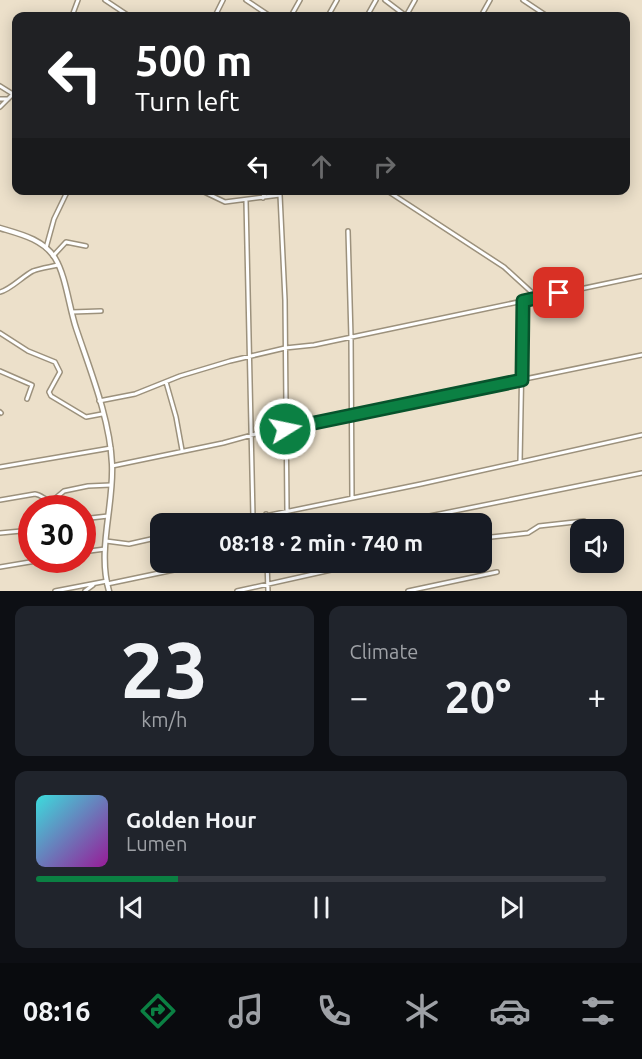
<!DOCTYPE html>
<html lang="en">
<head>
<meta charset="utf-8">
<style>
	:root { --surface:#171b24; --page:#20242c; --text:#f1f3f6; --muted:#9ea1a6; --line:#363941; --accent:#0b8043 }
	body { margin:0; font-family:Ubuntu,sans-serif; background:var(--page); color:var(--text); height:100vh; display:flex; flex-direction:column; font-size:22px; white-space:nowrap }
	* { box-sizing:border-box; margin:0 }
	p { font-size:20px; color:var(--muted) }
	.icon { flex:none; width:33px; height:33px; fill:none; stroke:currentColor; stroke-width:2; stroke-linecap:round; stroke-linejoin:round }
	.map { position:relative; height:591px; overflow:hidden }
	.drawer { display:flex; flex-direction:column; gap:15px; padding:15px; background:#0d0f14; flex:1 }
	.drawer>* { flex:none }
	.hud { position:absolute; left:12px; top:12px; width:618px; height:183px; border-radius:12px; box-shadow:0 3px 15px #0003; background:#202124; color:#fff; overflow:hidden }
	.buttons { position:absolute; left:570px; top:519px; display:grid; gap:12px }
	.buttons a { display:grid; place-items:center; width:54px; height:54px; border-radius:12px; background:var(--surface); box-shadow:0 3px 15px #0003; font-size:30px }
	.speed { position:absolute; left:18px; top:495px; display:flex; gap:12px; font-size:30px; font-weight:700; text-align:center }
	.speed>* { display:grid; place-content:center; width:78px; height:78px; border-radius:50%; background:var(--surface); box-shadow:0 3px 15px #0003; line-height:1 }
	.speed .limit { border:9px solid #d22; background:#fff; color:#111 }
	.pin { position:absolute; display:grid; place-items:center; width:51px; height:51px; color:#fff; margin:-26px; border-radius:12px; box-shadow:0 3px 9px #0006 }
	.me { position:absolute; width:66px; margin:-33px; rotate:80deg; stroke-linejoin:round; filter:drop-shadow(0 0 4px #0008) }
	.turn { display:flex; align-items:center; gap:21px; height:126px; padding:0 24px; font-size:27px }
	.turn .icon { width:78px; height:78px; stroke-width:2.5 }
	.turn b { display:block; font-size:42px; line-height:51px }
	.lanes { display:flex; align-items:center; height:57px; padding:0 24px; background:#0003; justify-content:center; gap:30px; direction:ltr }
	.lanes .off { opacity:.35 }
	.big { font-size:45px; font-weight:600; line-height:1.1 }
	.drawer .card { flex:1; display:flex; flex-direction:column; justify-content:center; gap:9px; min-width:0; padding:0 21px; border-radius:12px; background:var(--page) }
	.drawer .dial { align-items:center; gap:0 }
	.dial b { font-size:78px; line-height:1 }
	.song { display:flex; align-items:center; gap:18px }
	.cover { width:72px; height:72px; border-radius:9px; background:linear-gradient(135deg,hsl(180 70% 55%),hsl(300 70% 35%)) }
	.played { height:6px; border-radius:3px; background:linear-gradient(90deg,var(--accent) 25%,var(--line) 25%) }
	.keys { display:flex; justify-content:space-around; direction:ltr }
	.heat { display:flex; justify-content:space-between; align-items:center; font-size:33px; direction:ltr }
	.drawer .tiles { flex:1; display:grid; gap:15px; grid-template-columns:1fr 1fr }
	.card:last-child { grid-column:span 2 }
	.trip { position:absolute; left:150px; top:513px; width:342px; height:60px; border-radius:12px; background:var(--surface); box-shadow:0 3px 15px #0003; font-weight:600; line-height:60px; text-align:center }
	.menu { display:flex; height:96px; justify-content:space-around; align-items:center; background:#090b0e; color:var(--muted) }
	.menu .icon { width:42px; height:42px }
	.menu .active { color:var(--accent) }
	.menu b { font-size:27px; color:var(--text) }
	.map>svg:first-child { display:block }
</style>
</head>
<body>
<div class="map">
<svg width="642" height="591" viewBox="0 0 642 591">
	<rect width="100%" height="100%" fill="#ece0ca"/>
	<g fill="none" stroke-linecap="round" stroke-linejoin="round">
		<!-- street casing -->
		<g stroke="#9c917c" stroke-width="6">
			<path id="street" d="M105 0 129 16
				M246 0 270 16
				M385 0 406 16
				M523 0 547 16
				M72 16 78 0
				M215 16 223 0
				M291 16 300 0
				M328 16 337 0
				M367 16 376 0
				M406 16 415 0
				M481 16 490 0
				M0 86 16 96
				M0 99H8
				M0 107 13 94
				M200 190 225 202 280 195 285 300 287 510
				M386 190 504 267 538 298
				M263 198 266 190
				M246 201 253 517
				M348 231 351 337 352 498
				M46 248 54 219 68 190
				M53 256 66 242 86 246
				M0 292C10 290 23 276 33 271 41 268 50 267 58 265
				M72 312 101 311
				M0 333 28 351 55 362 60 372 49 392 51 396 86 417 102 414
				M0 371 32 385 27 399
				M166 382 176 417 182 450
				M99 401 135 394 180 376 230 361 285 348 314 345 642 276
				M0 412 1 413
				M520 462 523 301
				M112 466 223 443 256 434 642 355
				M0 467 111 448
				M0 500 35 494C42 495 46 501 52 501L64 491 88 486 111 485
				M266 514V524
				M82 519 108 516
				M226 524 421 484 642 435
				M390 524 642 473
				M0 533 32 530
				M482 538 528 533 539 526 584 521
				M106 541 129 544 160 537
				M82 552 105 549
				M267 562 268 591
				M0 567 42 560
				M107 584 212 562
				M55 591 107 581
				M85 591 93 585
				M237 591 367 562
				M408 591 497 572"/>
		</g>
		<!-- secondary casing -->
		<g stroke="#9c917c" stroke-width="7">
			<path id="secondary" d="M0 228C20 234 43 239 55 258 66 276 69 307 76 328 90 370 110 419 112 464 114 506 97 550 109 591"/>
		</g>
		<!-- street -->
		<use href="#street" stroke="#fff" stroke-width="3"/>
		<!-- secondary -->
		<use href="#secondary" stroke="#fff" stroke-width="4"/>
	</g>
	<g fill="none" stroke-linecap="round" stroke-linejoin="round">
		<!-- route casing -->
		<g stroke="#07532c" stroke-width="15">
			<path id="route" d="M285 429 522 380 523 301 559 293"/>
		</g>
		<!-- route -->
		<use href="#route" stroke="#0b8043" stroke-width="10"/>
	</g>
</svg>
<div class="buttons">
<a><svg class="icon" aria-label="sound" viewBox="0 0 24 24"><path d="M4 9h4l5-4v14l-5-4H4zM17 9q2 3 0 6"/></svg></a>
</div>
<div class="speed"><div class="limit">30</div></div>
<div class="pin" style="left:559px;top:293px;background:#d93025"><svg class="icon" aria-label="arrive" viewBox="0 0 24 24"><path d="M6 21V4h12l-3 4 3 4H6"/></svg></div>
<svg class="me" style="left:285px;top:429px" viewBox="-20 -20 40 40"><circle r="17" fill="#0b8043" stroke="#fff" stroke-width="3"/><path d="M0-11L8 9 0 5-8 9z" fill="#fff"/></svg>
<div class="trip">08:18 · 2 min · 740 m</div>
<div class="hud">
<div class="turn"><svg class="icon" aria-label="left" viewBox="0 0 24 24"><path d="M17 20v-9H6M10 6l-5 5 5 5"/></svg><div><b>500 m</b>Turn left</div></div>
<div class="lanes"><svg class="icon" aria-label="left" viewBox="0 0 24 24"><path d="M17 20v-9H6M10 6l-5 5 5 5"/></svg><svg class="icon off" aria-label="ahead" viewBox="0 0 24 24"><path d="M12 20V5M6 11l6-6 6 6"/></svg><svg class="icon off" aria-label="right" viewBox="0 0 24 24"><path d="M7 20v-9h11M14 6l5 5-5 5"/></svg></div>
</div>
</div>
<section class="drawer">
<div class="tiles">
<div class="card dial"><b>23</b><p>km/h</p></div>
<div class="card"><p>Climate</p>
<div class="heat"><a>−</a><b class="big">20°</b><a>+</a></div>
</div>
<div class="card">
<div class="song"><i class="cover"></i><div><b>Golden Hour</b><p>Lumen</p></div></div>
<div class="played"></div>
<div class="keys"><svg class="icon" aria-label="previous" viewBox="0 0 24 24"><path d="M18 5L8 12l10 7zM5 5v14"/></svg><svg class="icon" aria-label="pause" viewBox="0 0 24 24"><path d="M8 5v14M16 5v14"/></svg><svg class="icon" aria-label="next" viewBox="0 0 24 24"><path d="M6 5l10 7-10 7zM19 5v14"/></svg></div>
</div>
</div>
</section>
<nav class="menu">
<b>08:16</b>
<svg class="icon active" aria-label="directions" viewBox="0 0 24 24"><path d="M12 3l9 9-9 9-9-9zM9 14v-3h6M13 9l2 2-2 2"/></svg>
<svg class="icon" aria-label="music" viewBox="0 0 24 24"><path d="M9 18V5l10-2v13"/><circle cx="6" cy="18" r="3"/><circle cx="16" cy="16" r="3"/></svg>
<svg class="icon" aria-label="phone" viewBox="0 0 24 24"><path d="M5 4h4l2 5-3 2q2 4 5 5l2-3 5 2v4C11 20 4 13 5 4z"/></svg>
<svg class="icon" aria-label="climate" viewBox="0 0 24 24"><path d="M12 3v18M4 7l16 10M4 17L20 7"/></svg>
<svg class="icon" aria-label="car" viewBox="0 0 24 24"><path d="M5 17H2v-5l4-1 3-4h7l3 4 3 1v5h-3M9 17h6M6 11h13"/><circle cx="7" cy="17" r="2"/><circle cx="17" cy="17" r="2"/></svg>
<svg class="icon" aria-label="filters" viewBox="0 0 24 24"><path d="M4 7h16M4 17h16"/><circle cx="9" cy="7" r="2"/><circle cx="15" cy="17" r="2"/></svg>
</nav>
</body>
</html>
